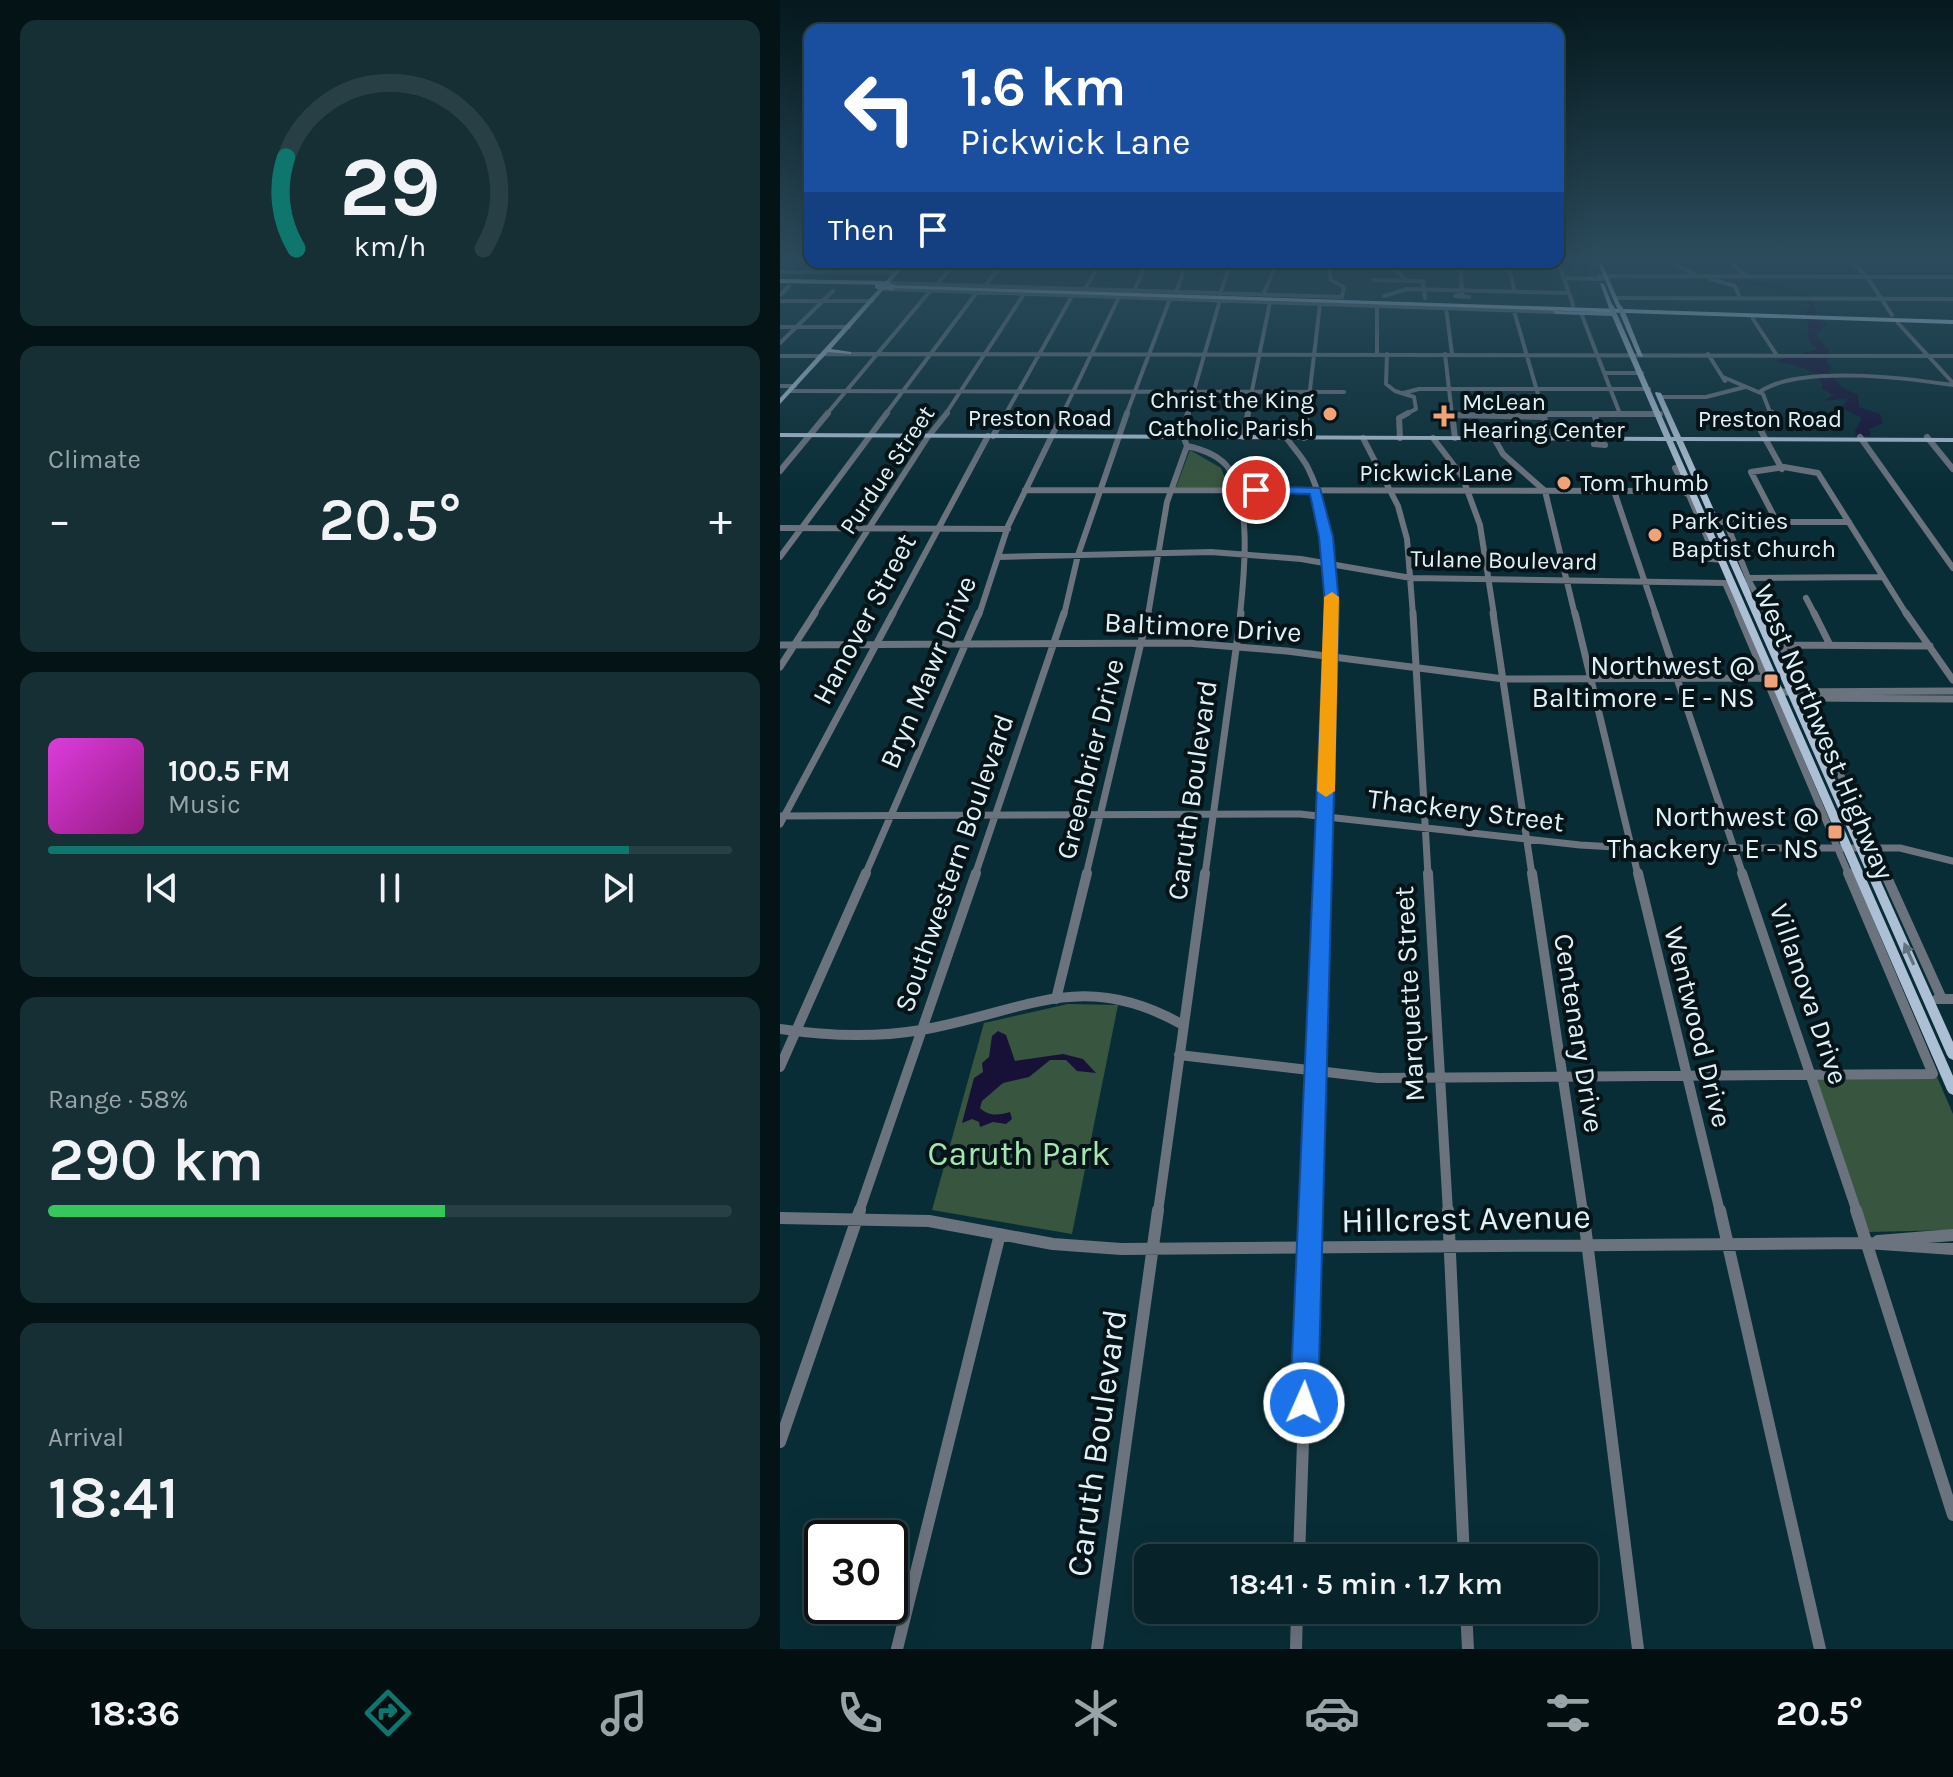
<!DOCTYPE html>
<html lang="en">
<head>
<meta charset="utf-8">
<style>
	:root { --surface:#072228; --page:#152f34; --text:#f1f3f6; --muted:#98a4a8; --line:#283f45; --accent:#0f766e }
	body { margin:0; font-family:Karla,sans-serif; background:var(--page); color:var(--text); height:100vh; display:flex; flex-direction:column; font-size:30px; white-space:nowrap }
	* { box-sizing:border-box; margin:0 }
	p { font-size:26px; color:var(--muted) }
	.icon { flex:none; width:44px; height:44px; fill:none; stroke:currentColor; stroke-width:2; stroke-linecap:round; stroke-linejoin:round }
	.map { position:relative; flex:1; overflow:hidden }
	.drawer { display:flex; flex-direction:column; gap:20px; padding:20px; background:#041316; width:780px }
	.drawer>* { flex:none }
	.top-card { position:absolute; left:24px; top:24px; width:760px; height:244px; border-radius:16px; box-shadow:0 8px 32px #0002,0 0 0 2px var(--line); background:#1a4fa0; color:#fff; overflow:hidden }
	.speed { position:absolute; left:24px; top:1520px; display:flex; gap:16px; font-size:40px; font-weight:700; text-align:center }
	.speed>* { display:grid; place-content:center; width:104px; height:104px; border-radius:50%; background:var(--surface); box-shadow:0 8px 32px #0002,0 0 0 2px var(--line); line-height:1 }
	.speed .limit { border:4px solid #111; border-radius:12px; background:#fff; color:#111 }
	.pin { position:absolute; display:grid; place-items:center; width:68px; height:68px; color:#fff; margin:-34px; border:4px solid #fff; border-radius:50%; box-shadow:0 2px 8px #0007 }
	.me { position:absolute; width:88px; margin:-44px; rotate:2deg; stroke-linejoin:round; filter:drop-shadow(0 0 6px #0008) }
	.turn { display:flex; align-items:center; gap:28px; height:168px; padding:0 24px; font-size:36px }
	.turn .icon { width:104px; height:104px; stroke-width:2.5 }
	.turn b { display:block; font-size:56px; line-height:68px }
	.then { display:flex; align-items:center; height:76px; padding:0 24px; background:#0003; gap:16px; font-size:30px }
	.big { font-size:60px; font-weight:600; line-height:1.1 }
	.drawer .card { flex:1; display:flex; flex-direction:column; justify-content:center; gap:12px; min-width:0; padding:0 28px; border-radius:16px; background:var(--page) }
	.drawer .dial { align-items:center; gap:0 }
	.dial svg { height:208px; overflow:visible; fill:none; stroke:var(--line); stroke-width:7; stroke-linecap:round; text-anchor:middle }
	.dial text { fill:var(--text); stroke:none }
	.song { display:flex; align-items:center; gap:24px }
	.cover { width:96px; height:96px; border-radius:12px; background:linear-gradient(135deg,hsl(300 70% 55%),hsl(310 70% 35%)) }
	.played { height:8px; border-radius:4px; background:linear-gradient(90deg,var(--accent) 85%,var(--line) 85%) }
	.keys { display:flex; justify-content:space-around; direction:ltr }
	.heat { display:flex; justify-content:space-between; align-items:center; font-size:44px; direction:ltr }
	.charge { height:12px; border-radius:6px; background:linear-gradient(90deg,#34c759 58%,var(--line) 0) }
	.trip { position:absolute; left:354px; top:1544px; width:464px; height:80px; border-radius:16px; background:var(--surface); box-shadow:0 8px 32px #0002,0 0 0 2px var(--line); font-weight:600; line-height:80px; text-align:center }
	.menu { display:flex; height:128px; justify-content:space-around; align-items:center; background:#030e10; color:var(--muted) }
	.menu .icon { width:56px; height:56px }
	.menu .on { color:var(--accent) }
	.menu b { font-size:36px; color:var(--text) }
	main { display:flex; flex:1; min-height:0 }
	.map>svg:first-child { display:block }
</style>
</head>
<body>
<main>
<section class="drawer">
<div class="card dial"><svg viewBox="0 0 100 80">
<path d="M14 69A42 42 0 1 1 86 69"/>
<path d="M14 69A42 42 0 0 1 10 34" stroke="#0f766e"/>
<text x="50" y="56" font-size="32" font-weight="700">29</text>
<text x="50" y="72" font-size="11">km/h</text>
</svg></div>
<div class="card"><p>Climate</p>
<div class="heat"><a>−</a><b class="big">20.5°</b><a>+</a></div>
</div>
<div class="card">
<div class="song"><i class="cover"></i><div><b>100.5 FM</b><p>Music</p></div></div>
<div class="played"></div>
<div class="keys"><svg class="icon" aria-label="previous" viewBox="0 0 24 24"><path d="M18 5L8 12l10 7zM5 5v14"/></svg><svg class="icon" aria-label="pause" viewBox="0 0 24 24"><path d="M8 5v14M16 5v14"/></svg><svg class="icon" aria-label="next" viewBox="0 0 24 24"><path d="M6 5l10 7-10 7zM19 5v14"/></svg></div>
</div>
<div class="card"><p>Range · 58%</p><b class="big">290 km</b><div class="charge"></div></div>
<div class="card"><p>Arrival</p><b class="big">18:41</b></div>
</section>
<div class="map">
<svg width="1173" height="1649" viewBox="0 0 1173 1649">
	<rect width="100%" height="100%" fill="#092d36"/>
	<!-- green -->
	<path fill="#38553f" d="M410 450 441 468 448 487H396Z
		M288 1004 338 1005 292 1234 152 1210 204 1023Z
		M1036 1077H1157L1173 1114V1230L1089 1232Z"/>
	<!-- water -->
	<path fill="#181137" d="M926 276 996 284 1033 300 1038 319 1047 324 1036 334 1049 351 1047 362 1052 368 1049 372 1063 388 1078 395 1079 407 1100 414 1103 423 1089 429 1091 436H1076L1075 431 1082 418 1062 408 1068 398 1044 401 1053 395 1042 389V383C1030 365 1016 367 995 361L1038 349 1031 344 1027 335 1029 333 1026 312 1031 306C1014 286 983 285 958 285 948 285 936 279 926 276Z
		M218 1031 226 1035 235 1061 283 1054 303 1059 316 1073 297 1071 286 1060H270L249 1077 223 1083 202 1101 200 1108C209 1117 220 1115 230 1112L232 1119 226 1124 213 1122 200 1127 199 1122 192 1119 182 1123 194 1078 203 1072 202 1063 209 1057 212 1036Z"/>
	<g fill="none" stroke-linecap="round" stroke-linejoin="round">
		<!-- minor-far4 -->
		<path stroke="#6b737e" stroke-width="4" d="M778 261 793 305
			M954 261 953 265 967 276
			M1072 261 1087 277 1112 315
			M608 262 626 280
			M675 262 681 270 682 294
			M727 262 735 292
			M893 263 917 276
			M0 272H117
			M819 276 1173 277
			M784 278 822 279
			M931 279 955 286 960 298
			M593 280 643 281 645 298
			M108 283 562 297 564 287 551 280 548 262
			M157 285 175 262
			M205 286 223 262
			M104 289 776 312
			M305 289 321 262
			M354 291 367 262
			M396 292 407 262
			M440 294 451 262
			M0 295 9 286
			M483 295 497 262
			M679 295 689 297 675 296Z
			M604 296 627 289 789 293
			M835 298 1173 299
			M0 301H92
			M597 305V354
			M666 308 672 354
			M734 311 764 415
			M801 313 840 414
			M973 319 996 354
			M1118 323 1173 383
			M0 327H69
			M0 343 53 291
			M44 354 1173 356
			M607 354 606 384 615 391 634 397
			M665 354 672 415
			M928 354 945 381
			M0 356H42
			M824 373H862
			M943 377 983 394 991 415
			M0 386H15
			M10 391 564 392
			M981 391C1021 365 1126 378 1173 385
			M623 393 639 389H869
			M880 397H926L965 387
			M763 414H880
			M46 415 150 291
			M105 415 197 292
			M165 415 244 294
			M225 415 292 296
			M282 415 339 297
			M346 415 390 299
			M407 415 440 300
			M467 415 490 302
			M527 415 540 304
			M624 415 636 409 634 397
			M672 415H689"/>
		<!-- minor-far3 -->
		<path stroke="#6b737e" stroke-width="6" d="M672 413 675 438
			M763 413 770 438
			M992 413 981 431 1002 469
			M763 414H880
			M814 414 822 437
			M672 415 764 417
			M213 436 226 413
			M463 437 468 413
			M506 437C513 448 522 456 528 468 549 510 553 568 552 615
			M1080 437 1173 568
			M1147 437 1173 469
			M524 438 527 413
			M583 438 618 506 627 539 633 615
			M620 438 619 418 628 413
			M653 438 682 476 700 525 714 615
			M714 438 723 454 765 491 795 615
			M814 444 825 445
			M407 446C421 449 436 454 446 465 473 496 464 577 460 615
			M895 468 904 485 897 487 909 495 931 547 929 550
			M0 471 48 413
			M245 490 922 491
			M834 491 876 615
			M927 522H1069
			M946 522 970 583 988 615
			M997 522 971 472 1004 467 1038 473 1127 615
			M0 528 228 529
			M934 551 919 550 913 554 920 558 943 560
			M0 557 107 413
			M218 557 431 552 521 559 631 578 945 583 959 615
			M968 578 1103 577
			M1026 598 1035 615
			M33 615 147 438 167 413
			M112 615 208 436
			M199 615 228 526 283 413
			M284 615 298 555 347 413
			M368 615 387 502 407 446 402 433 408 413"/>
		<!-- minor-far2 -->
		<path stroke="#6b737e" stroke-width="7" d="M633 613 648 875
			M713 613 752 875
			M795 613 858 875
			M875 613 963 875
			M958 613 1069 875
			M987 613 1106 875
			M1034 613 1050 645
			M1126 613 1173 680
			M0 645 407 643 507 651 724 679 986 678
			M1001 645 1150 646
			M0 667 35 613
			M1000 692 1173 691
			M1023 698 1173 699
			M0 816 520 814 800 845 853 848H1120L1173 861
			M0 824 113 613
			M85 875 199 613
			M195 875 284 613
			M306 875 368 613
			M425 875 461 613
			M543 875 552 613"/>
		<!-- minor-far1 -->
		<path stroke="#6b737e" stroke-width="10" d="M648 873 668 1212
			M752 873 803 1212
			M858 873 940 1212
			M962 873 1077 1212
			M1105 873 1162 999
			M276 999 307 873
			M1157 999H1173
			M0 1029C47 1036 94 1038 141 1030 244 1012 301 967 403 1025
			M399 1055 598 1078 1153 1074 1068 873
			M0 1067 86 873
			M79 1212 196 873
			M378 1212 425 873
			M531 1212 543 873"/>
		<!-- minor -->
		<path stroke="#6b737e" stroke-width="12" d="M668 1210 684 1558
			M803 1210 858 1649
			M940 1210 1040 1649
			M1076 1210 1173 1515
			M0 1218 149 1221 273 1244 341 1249 1087 1243 1173 1249
			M1098 1241 1173 1235
			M0 1442 80 1210
			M519 1558 531 1210
			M686 1610 688 1649
			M117 1649 220 1234
			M317 1649 378 1210
			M516 1649 517 1610"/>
		<!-- major -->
		<path fill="#adbfd4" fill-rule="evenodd" d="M817 261H821L842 309 837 308Z
			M123 262H128L51 349 71 352V354L48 352 0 404V398Z
			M820 283 824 284 834 309 829 308Z
			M774 311 834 312 837 314 891 437H894L875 393 876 392 881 393 901 437 1173 438V442L903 441 1173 1042V1060L1169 1058 1167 1055 896 441H893L1173 1076V1095L1169 1093 1167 1090 886 441 0 437V433L884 437 832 316 776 314 773 312Z
			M843 312 846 314 863 357 858 356 840 314Z"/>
		<!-- highway -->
		<path fill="#c7ddf7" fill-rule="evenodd" d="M0 279 108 281 111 283 108 285 0 283Z
			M112 285 1173 320V324L110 288Z"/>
		<!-- major-bridge -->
		<path stroke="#adbfd4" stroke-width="5" d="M832 308 834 314
			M840 308 843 314"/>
		<!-- highway-bridge -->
		<path stroke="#c7ddf7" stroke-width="6" d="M98 286 112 287"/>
	</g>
	<!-- one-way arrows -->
	<defs><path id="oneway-solid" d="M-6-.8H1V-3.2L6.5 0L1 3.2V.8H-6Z" transform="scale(2)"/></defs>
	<use fill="#62727f" href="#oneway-solid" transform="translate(1129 954) rotate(-114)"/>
	<!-- sky -->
	<linearGradient id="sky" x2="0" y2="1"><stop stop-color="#05191e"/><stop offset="0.53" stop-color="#2c4c5d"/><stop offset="1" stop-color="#2c4c5d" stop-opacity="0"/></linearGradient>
	<rect width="1173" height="491" fill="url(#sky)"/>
	<!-- route -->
	<path fill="#1a73e8" stroke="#114b97" stroke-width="2" d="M476 486 540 488 553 537 559 604 538 1403 534 1413 524 1416 514 1413 510 1403 545 604 539 537 530 494 472 493 470 490Z"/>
	<!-- slow -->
	<path fill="#f59e0b" d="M552 592 559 597 555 791 546 797 537 791 544 597Z"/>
	<!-- markers -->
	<g fill="#f0a279" stroke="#061317" stroke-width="3">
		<circle cx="550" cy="414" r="8"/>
		<path d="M660 404h8v8h8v8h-8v8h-8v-8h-8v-8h8z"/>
		<circle cx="784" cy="483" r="8"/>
		<circle cx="875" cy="535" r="8"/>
		<rect x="983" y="673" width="16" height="16" rx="4"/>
		<rect x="1047" y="824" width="16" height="16" rx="4"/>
	</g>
	<g text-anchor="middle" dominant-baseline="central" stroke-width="8" stroke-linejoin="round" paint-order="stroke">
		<!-- far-poi labels -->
		<g font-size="24" fill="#e0f2f9" stroke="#061317" text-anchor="start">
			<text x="534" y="400" text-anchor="end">Christ the King<tspan x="534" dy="28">Catholic Parish</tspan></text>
			<text x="682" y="402">McLean<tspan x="682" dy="28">Hearing Center</tspan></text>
			<text x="800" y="483">Tom Thumb</text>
			<text x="891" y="521">Park Cities<tspan x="891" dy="28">Baptist Church</tspan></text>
		</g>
		<!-- far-street labels -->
		<g font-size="24" fill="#e0f2f9" stroke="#061317">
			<text x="260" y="418">Preston Road</text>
			<text x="990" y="419">Preston Road</text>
			<text transform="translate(107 470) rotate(-56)">Purdue Street</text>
			<text x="656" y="473">Pickwick Lane</text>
			<text transform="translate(724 560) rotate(1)">Tulane Boulevard</text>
		</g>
		<!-- street labels -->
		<g font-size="28" fill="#e0f2f9" stroke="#061317">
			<text transform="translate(84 619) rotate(-62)">Hanover Street</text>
			<text transform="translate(423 627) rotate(3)">Baltimore Drive</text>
			<text transform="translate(148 672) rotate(-67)">Bryn Mawr Drive</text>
			<text transform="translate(1044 732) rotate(67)">West Northwest Highway</text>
			<text transform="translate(310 759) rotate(-76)">Greenbrier Drive</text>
			<text transform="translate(412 790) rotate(-82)">Caruth Boulevard</text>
			<text transform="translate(686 810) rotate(7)">Thackery Street</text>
			<text transform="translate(174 863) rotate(-71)">Southwestern Boulevard</text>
			<text transform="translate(629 994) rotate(-93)">Marquette Street</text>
			<text transform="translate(1029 994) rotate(71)">Villanova Drive</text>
			<text transform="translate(918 1027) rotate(76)">Wentwood Drive</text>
			<text transform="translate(799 1033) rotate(81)">Centenary Drive</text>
		</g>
		<!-- poi labels -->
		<g font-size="28" fill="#e0f2f9" stroke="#061317" text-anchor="end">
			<text x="975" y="665">Northwest @<tspan x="975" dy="32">Baltimore - E - NS</tspan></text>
			<text x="1039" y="816">Northwest @<tspan x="1039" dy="32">Thackery - E - NS</tspan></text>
		</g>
		<!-- near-park labels -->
		<g font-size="34" fill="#a2e7b1" stroke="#061317">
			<text x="239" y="1154">Caruth Park</text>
		</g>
		<!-- near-street labels -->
		<g font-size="34" fill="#e0f2f9" stroke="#061317">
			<text transform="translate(686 1219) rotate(-1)">Hillcrest Avenue</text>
			<text transform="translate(317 1443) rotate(-82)">Caruth Boulevard</text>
		</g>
	</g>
</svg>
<div class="speed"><div class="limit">30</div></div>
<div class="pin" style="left:476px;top:490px;background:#d93025"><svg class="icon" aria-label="arrive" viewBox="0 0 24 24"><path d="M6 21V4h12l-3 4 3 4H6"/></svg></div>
<svg class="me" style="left:524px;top:1403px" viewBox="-20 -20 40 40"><circle r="17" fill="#1a73e8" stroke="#fff" stroke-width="3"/><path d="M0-11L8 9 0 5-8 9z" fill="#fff"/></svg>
<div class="trip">18:41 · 5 min · 1.7 km</div>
<div class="top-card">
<div class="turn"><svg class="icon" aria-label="left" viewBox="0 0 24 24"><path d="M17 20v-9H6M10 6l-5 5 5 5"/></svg><div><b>1.6 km</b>Pickwick Lane</div></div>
<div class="then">Then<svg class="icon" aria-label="arrive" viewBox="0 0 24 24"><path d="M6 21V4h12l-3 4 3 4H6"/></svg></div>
</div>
</div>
</main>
<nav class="menu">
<b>18:36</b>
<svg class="icon on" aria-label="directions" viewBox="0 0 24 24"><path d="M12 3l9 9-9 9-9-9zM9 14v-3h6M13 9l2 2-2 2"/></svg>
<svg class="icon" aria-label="music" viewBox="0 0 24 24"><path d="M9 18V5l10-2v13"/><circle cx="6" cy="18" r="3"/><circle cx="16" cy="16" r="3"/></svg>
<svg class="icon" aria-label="phone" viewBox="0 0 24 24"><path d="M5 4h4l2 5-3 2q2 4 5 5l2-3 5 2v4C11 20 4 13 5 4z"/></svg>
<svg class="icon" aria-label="climate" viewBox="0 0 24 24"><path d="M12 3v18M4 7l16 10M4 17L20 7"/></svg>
<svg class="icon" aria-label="car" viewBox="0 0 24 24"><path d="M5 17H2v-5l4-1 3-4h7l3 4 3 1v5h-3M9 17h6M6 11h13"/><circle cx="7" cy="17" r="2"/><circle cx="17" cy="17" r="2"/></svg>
<svg class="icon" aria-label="filters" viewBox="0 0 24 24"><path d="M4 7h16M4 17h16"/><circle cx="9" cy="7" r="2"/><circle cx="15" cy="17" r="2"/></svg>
<b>20.5°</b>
</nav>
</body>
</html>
